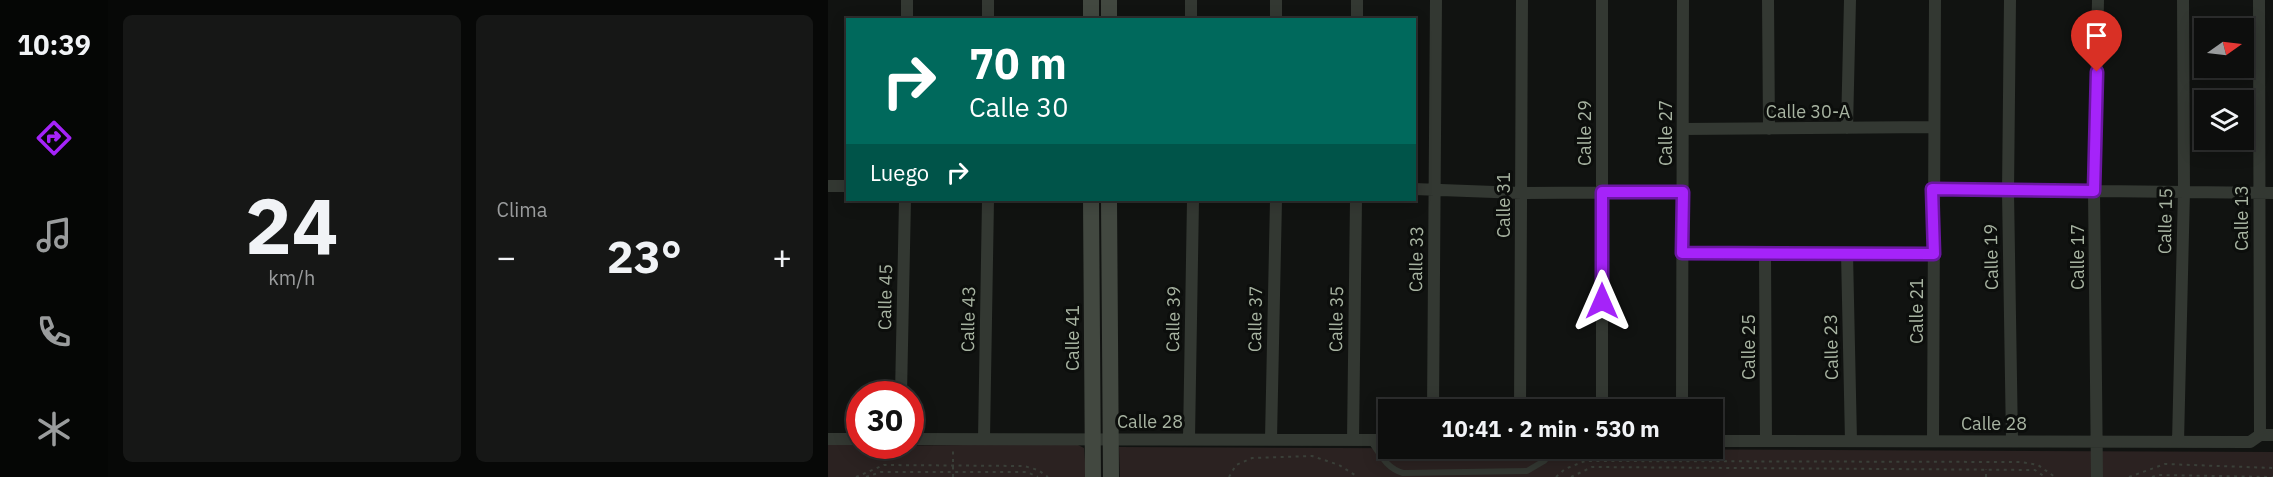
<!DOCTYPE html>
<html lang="es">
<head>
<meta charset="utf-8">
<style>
	:root { --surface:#0d0e0d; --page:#161716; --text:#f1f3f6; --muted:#9a9c9d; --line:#2d2e2e; --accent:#a523f9 }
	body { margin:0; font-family:"IBM Plex Sans",sans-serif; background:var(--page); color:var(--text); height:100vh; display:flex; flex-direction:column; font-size:22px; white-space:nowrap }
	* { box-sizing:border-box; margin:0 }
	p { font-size:20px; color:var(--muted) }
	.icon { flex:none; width:33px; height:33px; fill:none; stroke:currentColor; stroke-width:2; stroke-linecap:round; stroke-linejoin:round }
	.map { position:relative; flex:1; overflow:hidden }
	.side { display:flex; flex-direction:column; gap:15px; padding:15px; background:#070807; width:720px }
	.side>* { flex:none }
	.top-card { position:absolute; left:18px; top:18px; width:570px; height:183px; border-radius:0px; box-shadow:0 3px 15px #0003,0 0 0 2px var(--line); background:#00695c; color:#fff; overflow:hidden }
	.needle { width:39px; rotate:76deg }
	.fabs { position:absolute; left:1366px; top:18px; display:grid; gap:12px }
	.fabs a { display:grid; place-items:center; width:60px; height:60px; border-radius:0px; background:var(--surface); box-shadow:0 3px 15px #0003,0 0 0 2px var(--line); font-size:30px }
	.speed { position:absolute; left:18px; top:381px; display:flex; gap:12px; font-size:30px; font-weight:700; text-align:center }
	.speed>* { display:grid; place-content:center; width:78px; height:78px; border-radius:50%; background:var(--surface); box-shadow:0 3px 15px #0003,0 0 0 2px var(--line); line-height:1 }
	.speed .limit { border:9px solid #d22; background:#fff; color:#111 }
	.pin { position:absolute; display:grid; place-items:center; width:51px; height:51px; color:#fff; margin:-62px -26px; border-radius:50% 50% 50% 0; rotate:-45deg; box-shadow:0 0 6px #0007 }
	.pin .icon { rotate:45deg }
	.me { position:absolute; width:66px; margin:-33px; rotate:0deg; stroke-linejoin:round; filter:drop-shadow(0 0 4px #0008) }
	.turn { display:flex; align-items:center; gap:21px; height:126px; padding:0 24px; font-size:27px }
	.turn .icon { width:78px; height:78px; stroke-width:2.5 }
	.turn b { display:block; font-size:42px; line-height:51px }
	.then { display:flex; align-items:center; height:57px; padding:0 24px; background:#0003; gap:12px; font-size:22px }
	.big { font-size:45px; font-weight:800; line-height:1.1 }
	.side .widget { flex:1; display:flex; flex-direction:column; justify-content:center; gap:9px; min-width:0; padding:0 21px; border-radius:9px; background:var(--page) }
	.side .dial { align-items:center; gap:0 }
	.dial b { font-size:78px; line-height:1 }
	.heat { display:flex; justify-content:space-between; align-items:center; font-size:33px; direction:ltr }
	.side .tiles { flex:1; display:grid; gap:15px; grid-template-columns:repeat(2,1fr) }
	.trip { position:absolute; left:550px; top:399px; width:345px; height:60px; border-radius:0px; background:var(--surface); box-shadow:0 3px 15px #0003,0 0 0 2px var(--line); font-weight:800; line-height:60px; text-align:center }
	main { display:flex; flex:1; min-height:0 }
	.tab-bar { display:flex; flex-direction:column; width:108px; justify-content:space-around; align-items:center; background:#050605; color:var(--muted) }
	.tab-bar .icon { width:42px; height:42px }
	.tab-bar .selected { color:var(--accent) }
	.tab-bar b { font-size:27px; color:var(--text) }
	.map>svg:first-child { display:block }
</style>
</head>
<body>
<main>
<nav class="tab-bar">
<b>10:39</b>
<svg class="icon selected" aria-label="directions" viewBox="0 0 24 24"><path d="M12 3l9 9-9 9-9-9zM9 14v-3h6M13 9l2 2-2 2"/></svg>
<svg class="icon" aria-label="music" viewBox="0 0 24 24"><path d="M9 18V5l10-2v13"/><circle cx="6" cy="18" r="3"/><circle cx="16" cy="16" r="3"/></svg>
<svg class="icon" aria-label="phone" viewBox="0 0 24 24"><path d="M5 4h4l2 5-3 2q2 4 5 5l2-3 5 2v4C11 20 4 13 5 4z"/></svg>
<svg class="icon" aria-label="climate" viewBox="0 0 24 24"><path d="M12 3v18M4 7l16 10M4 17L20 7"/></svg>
</nav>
<section class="side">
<div class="tiles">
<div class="widget dial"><b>24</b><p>km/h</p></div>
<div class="widget"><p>Clima</p>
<div class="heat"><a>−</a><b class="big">23°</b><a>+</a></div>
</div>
</div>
</section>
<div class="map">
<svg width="1445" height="477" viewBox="0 0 1445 477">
	<rect width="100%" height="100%" fill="#111311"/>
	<!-- green -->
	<path fill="#2b2221" d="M0 443H31L32 446 248 444 256 448 258 477H0Z
		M291 447 1445 452V477H292Z"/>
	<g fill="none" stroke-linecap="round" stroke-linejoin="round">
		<!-- path -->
		<path stroke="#3a3f38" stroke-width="2" stroke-dasharray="3 4.5" stroke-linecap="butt" d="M28 477 56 465 196 466 210 470 220 477
			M38 477 53 472H199L210 477
			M125 477V450
			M401 477 408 465 424 458 484 456 511 465 530 477
			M728 477 737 469 757 461 1193 462 1210 465 1227 477
			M743 477 764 467 1207 470 1217 477
			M1158 477V469
			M1301 477 1337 464 1445 468
			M1324 477 1329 475 1445 477"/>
		<!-- service -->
		<path stroke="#333832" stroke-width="6" d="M542 440C552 454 558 468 575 473L699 471 716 461 727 448"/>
		<!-- minor -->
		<path stroke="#333832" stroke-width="12" d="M160 0V20
			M363 0V20
			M774 0V410
			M940 0 941 129
			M1182 0 1180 192 1184 441
			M1431 0 1432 435
			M79 20V0
			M448 20V0
			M529 20V0
			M1019 128 1022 0
			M855 129 1105 127
			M0 186H20
			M586 189 693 193 855 192
			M1104 189 1445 193
			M854 253 1106 254
			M1019 253 1023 441
			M937 254 938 441
			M73 394 77 200
			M605 410 608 0
			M692 410 694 0
			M854 410 855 0
			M0 439H32
			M82 439 561 440
			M156 439 160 200
			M361 439 365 200
			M443 439 448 200
			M525 440 528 200
			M885 441 1422 442 1432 435H1445
			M1105 441 1107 0
			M1350 442 1356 191 1355 0
			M1269 477 1266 191 1270 0"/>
		<!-- secondary -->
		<path stroke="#424840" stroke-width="16" d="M263 0V20
			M281 0V20
			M263 200 265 477
			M281 200 283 477"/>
	</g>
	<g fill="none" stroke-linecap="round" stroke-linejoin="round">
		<!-- route casing -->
		<g stroke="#6b17a2" stroke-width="15">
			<path id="route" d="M774 301V192H855L854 253 1106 254 1104 189 1266 191 1269 72"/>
		</g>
		<!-- route -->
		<use href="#route" stroke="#a523f9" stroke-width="10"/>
	</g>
	<g text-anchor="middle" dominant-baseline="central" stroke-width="6" stroke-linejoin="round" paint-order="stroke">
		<!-- street labels -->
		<g font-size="18" fill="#a8b4a2" stroke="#0c0e0c">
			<text x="980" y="111">Calle 30-A</text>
			<text transform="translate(756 133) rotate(-90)">Calle 29</text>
			<text transform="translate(837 133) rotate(-90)">Calle 27</text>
			<text transform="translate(675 205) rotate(-90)">Calle 31</text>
			<text transform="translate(1413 218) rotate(-90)">Calle 13</text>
			<text transform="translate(1337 221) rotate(-89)">Calle 15</text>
			<text transform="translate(1163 257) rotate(-91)">Calle 19</text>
			<text transform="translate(1249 257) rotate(-90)">Calle 17</text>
			<text transform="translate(588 259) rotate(-89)">Calle 33</text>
			<text transform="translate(57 297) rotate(-89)">Calle 45</text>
			<text transform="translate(1088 311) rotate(-90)">Calle 21</text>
			<text transform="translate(140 319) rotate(-89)">Calle 43</text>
			<text transform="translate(345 319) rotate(-89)">Calle 39</text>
			<text transform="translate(427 319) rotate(-89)">Calle 37</text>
			<text transform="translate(508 319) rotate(-89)">Calle 35</text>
			<text transform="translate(244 338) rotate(-90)">Calle 41</text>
			<text transform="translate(920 347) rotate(-90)">Calle 25</text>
			<text transform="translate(1003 347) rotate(-91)">Calle 23</text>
			<text x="322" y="421">Calle 28</text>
			<text x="1166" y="423">Calle 28</text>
		</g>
	</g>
</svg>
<div class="fabs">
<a><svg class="needle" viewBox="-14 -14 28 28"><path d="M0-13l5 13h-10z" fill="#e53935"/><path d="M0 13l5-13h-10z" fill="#9a9c9d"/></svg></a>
<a><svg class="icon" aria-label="layers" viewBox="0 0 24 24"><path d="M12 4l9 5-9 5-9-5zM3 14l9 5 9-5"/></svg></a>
</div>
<div class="speed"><div class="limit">30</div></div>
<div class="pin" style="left:1269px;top:72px;background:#d93025"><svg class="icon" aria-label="arrive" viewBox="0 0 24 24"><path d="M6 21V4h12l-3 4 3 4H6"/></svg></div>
<svg class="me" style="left:774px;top:301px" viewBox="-20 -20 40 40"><path d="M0-17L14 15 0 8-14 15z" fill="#a523f9" stroke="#fff" stroke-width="4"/></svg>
<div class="trip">10:41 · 2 min · 530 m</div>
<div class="top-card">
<div class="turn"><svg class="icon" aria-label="right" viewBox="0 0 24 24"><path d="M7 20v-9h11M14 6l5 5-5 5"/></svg><div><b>70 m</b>Calle 30</div></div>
<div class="then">Luego<svg class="icon" aria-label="right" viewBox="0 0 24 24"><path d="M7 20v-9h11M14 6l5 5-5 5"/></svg></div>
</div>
</div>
</main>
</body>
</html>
